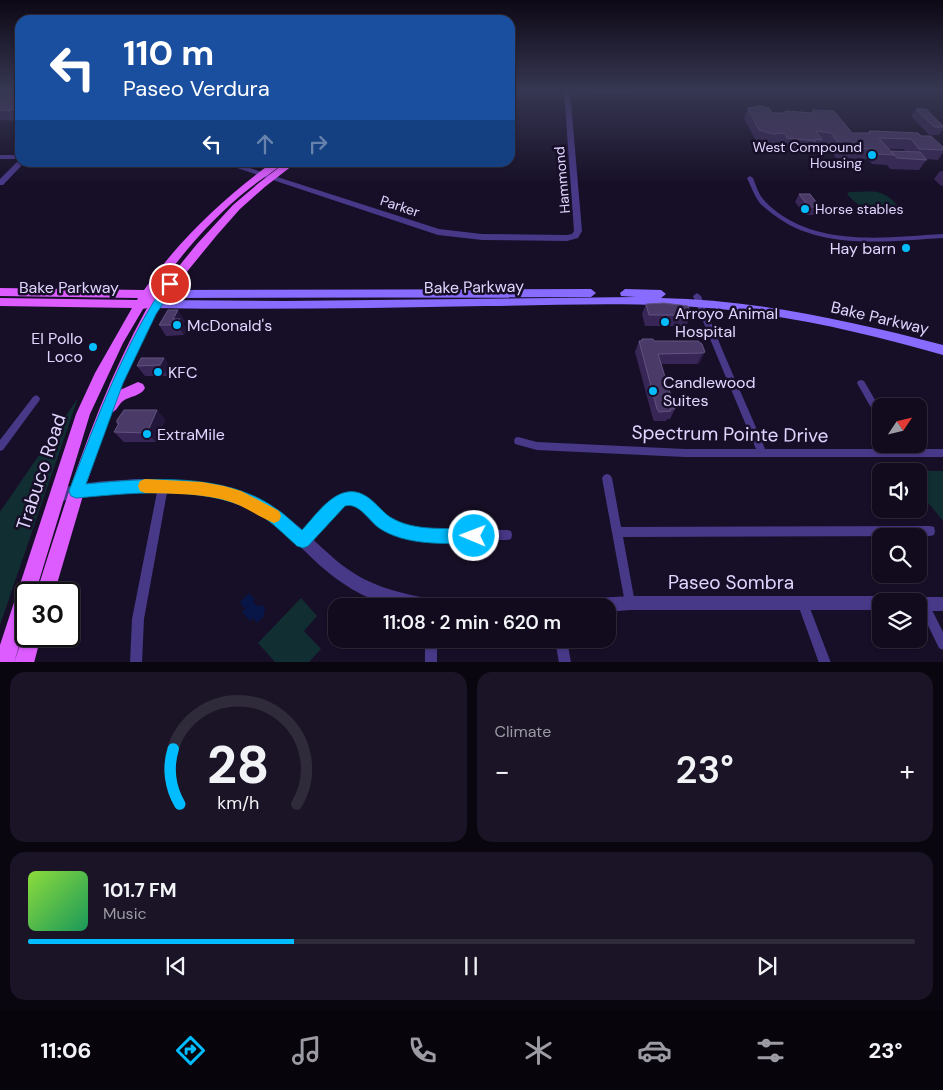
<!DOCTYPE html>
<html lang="en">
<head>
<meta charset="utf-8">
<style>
	:root { --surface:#110b1d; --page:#1a1426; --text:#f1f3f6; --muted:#9c9ba4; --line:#302b3b; --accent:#01bdff }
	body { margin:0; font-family:"DM Sans",sans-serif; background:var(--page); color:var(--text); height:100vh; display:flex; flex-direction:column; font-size:19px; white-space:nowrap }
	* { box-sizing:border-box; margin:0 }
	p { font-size:16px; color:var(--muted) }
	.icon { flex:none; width:28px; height:28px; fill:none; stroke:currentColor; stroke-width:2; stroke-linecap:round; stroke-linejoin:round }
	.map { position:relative; height:662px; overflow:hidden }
	.panel { display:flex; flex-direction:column; gap:10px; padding:10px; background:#090610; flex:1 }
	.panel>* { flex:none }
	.top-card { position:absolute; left:15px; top:15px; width:500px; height:152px; border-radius:15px; box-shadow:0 1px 4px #0004,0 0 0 1px var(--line); background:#1a4fa0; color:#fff; overflow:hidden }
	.needle { width:32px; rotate:55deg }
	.buttons { position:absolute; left:872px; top:398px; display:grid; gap:10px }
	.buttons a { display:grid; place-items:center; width:55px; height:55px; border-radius:10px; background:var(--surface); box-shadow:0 1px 4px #0004,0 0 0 1px var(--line); font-size:25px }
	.speed { position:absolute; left:15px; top:582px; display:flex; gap:10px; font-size:25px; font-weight:700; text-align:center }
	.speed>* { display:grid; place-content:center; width:65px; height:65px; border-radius:50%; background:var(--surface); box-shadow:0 1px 4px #0004,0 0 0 1px var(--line); line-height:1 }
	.speed .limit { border:2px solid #111; border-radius:8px; background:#fff; color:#111 }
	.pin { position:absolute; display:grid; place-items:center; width:42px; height:42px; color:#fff; margin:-21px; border:2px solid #fff; border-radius:50%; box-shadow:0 1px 5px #0007 }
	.me { position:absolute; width:55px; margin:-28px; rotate:271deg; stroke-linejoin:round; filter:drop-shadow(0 0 4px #0008) }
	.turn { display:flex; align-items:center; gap:18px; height:105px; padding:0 25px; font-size:22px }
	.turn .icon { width:65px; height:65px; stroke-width:2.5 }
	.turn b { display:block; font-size:35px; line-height:42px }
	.lanes { display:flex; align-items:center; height:48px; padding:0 25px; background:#0003; justify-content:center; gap:25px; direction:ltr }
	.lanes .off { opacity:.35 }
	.big { font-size:38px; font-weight:600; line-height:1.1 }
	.panel .card { flex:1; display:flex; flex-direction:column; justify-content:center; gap:8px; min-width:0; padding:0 18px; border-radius:15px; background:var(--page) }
	.panel .dial { align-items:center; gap:0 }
	.dial svg { height:130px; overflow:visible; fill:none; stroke:var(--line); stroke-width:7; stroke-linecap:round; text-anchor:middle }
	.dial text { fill:var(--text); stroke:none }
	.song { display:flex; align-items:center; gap:15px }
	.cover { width:60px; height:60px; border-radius:8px; background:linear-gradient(135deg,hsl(90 70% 55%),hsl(150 70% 35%)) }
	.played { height:5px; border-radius:2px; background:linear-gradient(90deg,var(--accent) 30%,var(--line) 30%) }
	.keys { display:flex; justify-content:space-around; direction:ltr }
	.heat { display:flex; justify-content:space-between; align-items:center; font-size:28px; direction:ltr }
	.panel .tiles { flex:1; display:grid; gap:10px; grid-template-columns:1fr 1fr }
	.card:last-child { grid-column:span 2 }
	.trip { position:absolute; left:328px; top:598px; width:288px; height:50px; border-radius:15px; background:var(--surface); box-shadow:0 1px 4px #0004,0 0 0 1px var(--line); font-weight:600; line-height:50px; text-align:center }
	.menu { display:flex; height:80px; justify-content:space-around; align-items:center; background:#07040c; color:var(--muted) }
	.menu .icon { width:35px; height:35px }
	.menu .current { color:var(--accent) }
	.menu b { font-size:22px; color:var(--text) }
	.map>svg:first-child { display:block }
</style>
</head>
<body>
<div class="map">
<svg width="943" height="663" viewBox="0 0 943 663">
	<rect width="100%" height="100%" fill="#170f27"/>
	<!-- green -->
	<path fill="#112e32" d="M849 192C872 192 882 187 898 206L896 208C872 208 863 213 847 194Z
		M78 398 0 625V512Z
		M891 471H943V521L931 506 919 495V471Z
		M301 598 317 616 304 631 321 649 309 662H275L258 643Z"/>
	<!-- water -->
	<path fill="#081547" d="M249 593 255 599 253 601 258 607 261 604 265 608 263 617 257 623 253 618 250 621 242 612 245 609 240 602Z"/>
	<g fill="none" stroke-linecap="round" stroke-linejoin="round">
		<!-- minor -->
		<path fill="#483888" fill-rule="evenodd" d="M750 176 753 178C756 185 758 193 763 199 767 204 772 208 777 212 824 247 889 237 943 234V238C888 241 821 251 774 215 769 211 763 207 759 202 754 195 751 186 747 178Z
			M697 293 701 296C720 348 744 398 765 449H943V457H685L537 450 515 444 514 441 515 438 518 437 537 442 685 449H756C735 398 713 348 693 296Z
			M861 380 864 381 881 410V421L878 420 857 383 858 381Z
			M36 395 39 397 40 399 39 401 3 450 0 451V440L33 397Z
			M607 474 610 475 612 478 621 527 930 526 934 527 935 531 934 535 930 536 623 537 635 603 634 607 630 608 626 607 625 603 602 478 604 475Z
			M163 482 166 484 168 487 144 619 142 663H130L132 619 158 487 160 484Z
			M349 493 363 497 388 519 408 527 434 530H507L511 531 512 535 511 539 507 540H434L408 537 381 526 358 504 349 503 344 504 307 544 303 545 299 544 298 540 299 536 338 497Z
			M802 597 806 598 831 663H819L797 602 798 598Z
			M923 599 927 600 943 632V650L939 648 919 607V600Z
			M425 639H437V663H425Z
			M555 639H567L571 663H559Z"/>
		<!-- tertiary -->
		<path fill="#483888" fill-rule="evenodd" d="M564 91H570L582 231 578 238 567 241 482 240 438 235 219 162H231L439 229 482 234 567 235 572 234 574 231Z
			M587 91H632L633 92 630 94 590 93Z
			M0 155H20V159H0Z
			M19 160 20 162H25L3 185H0V179Z
			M137 479C184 479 231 484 273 508 294 520 311 538 329 554 360 583 391 592 432 599L437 601 439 606C426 606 411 608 398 606 366 602 335 580 313 559 297 544 283 528 264 517 202 481 124 489 57 502L52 500 51 496 52 492C78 481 110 481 137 479Z
			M630 596H881L886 598 888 601H881V610H630L606 612V606H573L575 601 580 599Z
			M919 597H943V611H919V601H913L914 599Z"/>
		<!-- secondary -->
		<path fill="#876cff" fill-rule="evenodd" d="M591 289 596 293 591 297 162 298 157 294 162 290Z
			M625 289 661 290 666 294 661 298C757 300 850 321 943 345V355C873 335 802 318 729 310 649 301 567 305 486 306 376 308 266 310 156 308L151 304 156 300 284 301 636 297 621 296 620 293Z"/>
		<!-- primary -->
		<path fill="#dc5cff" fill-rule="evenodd" d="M273 162H284C274 172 261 179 250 188 213 217 182 253 156 291L157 293 197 244 233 205 260 182 286 162H297L266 186 240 209 217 235 172 290 161 305 144 337 120 390 138 382 143 384 145 388C141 396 130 396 123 401 118 405 117 411 111 413L87 482 54 594H36C67 496 97 398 147 308L143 309 123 343 90 414 35 594H26V622L14 663H0V645L76 414 95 373 132 308 0 306V298L137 300 138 298 0 296V288L144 290C180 239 223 198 273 162Z
			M25 629 26 636H41L34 663H14Z"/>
	</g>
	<!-- wall -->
	<path fill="#382756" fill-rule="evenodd" d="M0 91H20V119L18 121 0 120Z
		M748 108 772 113H784L785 111 811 113 813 110 852 133H868L869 131 921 136 943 147V153L938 160 927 159 919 170 890 169 887 165 872 164 868 159 836 158 826 143 821 142 817 150 812 149 811 151 782 148 780 143 768 144 755 139 744 118ZM888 149H904L905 151H890Z
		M916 109 943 126V130L939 135H929L911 116Z
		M940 171H943V186L940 185 934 179Z
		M799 194 820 207 815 215H805L795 202Z
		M646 304 691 315 686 326H645L642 314Z
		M185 321 183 324 187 330 184 335 166 336 159 325Z
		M642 339 705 352 700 363 697 364H661L675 409 670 419H667L666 421H654L653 419 635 352 639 341H641Z
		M164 358 171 368 168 376H145L137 366Z
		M157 410 165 420 156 442H124L114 432 118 425 117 423Z"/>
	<!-- shaded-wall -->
	<path fill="#23163b" d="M20 105V119L18 121 11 111Z
		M178 310 185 321 183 324 187 330 184 335 173 319Z
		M705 352 700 363 697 364 703 353Z
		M164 358 171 368 168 376 160 365Z
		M157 410 165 420 156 442 147 433Z"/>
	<!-- building -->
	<path fill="#4a3a68" stroke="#625280" d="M0 91H20V105L11 111 0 110Z
		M760 106 769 108 772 113H786L785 111 814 113 813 110 834 111 852 133H870L869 131H874L918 133 921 136H931L943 147V150L919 149 911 139 879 138 894 155 878 154 874 149 842 148 831 133 816 131 822 140 815 139 816 141 787 138 785 133 773 134 759 130 748 108Z
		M916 109H926L943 126V127H934Z
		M891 151 920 152 927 160 897 158Z
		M799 194H810L820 207H809Z
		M664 303 688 306 691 315H649L646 304Z
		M168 310H178L173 319H180L177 325H159Z
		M642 339H653L654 341H698L702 344 705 352 703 353 658 354 675 409H670L671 411 659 412 657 409 639 341H642Z
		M141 358H164L160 365 137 366Z
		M124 410H157L147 433 114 432 119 423H117V420Z"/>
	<!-- sky -->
	<linearGradient id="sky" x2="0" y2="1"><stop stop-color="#0d0815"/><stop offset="0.49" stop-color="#363752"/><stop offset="1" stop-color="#363752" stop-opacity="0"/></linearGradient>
	<rect width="943" height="184" fill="url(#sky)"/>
	<!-- route -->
	<path fill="#01bdff" stroke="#017ba6" d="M170 280 176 284 156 314 123 383 86 484C146 478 224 472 275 508 285 514 293 523 302 530 317 514 338 481 364 495 374 500 381 511 390 517 414 532 448 528 474 528L480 531 482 536 480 541 474 544C443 543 406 546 379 528 369 521 359 502 345 506L308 546 303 548 297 546C287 537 276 526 265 518 215 483 134 493 76 498L71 496 69 491C97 419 123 346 167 281Z"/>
	<!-- slow -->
	<path fill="#f59e0b" d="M145 479 202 482 224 486 241 491 279 511 281 516 279 521 274 523C259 517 246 507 231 502 204 493 174 494 145 493L140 491 138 486 140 481Z"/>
	<!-- markers -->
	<g fill="#01bdff" stroke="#170f27" stroke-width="2">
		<circle cx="872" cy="155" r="5"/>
		<circle cx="805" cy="209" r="5"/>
		<circle cx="906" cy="248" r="5"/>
		<circle cx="665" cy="322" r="5"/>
		<circle cx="177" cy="325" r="5"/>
		<circle cx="93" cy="347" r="5"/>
		<circle cx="158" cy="372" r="5"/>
		<circle cx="653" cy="391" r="5"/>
		<circle cx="147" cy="434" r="5"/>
	</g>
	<g text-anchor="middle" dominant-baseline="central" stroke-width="5" stroke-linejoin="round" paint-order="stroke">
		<!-- far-poi labels -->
		<g font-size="14" fill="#e1d5ff" stroke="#170f27" text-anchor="end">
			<text x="862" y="147">West Compound<tspan x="862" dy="16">Housing</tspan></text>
			<text x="815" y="209" text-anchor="start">Horse stables</text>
		</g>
		<!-- far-street labels -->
		<g font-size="14" fill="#e1d5ff" stroke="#170f27">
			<text transform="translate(562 180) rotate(-95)">Hammond</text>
			<text transform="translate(400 206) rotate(18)">Parker</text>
		</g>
		<!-- poi labels -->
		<g font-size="16" fill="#e1d5ff" stroke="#170f27" text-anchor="start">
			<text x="896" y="248" text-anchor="end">Hay barn</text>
			<text x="675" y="313">Arroyo Animal<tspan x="675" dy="18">Hospital</tspan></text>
			<text x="187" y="325">McDonald's</text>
			<text x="83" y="338" text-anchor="end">El Pollo<tspan x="83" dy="18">Loco</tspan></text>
			<text x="168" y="372">KFC</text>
			<text x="663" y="382">Candlewood<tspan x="663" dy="18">Suites</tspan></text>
			<text x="157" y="434">ExtraMile</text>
		</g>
		<!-- street labels -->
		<g font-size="16" fill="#e1d5ff" stroke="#170f27">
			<text x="69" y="287">Bake Parkway</text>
			<text transform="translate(474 287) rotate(-1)">Bake Parkway</text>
			<text transform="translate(880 318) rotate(13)">Bake Parkway</text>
		</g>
		<!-- near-street labels -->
		<g font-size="19" fill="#e1d5ff" stroke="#170f27">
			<text transform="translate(730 434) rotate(1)">Spectrum Pointe Drive</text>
			<text transform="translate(41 472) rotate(-72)">Trabuco Road</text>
			<text x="731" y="582">Paseo Sombra</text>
		</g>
	</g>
</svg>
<div class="buttons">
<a><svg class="needle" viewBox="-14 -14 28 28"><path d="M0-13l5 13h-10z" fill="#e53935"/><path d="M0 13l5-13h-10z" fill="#9c9ba4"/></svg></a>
<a><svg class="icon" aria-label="sound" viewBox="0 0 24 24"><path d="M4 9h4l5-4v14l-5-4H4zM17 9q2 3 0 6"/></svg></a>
<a><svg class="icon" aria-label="search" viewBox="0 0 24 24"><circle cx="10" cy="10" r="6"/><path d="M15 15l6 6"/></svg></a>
<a><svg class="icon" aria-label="layers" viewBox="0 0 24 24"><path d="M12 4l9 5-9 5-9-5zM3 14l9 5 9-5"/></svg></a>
</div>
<div class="speed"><div class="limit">30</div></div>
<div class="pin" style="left:170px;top:284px;background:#d93025"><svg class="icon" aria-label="arrive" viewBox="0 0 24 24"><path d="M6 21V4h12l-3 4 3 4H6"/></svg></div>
<svg class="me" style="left:474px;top:536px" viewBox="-20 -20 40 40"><circle r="17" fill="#01bdff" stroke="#fff" stroke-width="3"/><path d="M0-11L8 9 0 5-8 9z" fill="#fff"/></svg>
<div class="trip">11:08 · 2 min · 620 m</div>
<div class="top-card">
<div class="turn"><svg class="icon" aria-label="left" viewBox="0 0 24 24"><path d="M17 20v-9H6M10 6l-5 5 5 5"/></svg><div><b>110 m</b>Paseo Verdura</div></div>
<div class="lanes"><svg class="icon" aria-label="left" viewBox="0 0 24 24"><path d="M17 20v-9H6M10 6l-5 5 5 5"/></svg><svg class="icon off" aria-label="ahead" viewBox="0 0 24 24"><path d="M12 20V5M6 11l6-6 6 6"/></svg><svg class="icon off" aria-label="right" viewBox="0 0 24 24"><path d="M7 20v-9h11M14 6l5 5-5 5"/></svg></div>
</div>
</div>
<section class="panel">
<div class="tiles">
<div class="card dial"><svg viewBox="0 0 100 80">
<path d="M14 69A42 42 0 1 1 86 69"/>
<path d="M14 69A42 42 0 0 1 10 35" stroke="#01bdff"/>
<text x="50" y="56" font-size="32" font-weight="700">28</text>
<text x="50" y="72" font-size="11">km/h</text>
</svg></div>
<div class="card"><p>Climate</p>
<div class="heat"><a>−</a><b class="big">23°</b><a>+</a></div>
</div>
<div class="card">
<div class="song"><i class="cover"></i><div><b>101.7 FM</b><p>Music</p></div></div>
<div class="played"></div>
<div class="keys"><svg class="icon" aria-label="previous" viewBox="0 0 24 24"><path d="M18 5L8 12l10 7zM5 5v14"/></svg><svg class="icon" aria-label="pause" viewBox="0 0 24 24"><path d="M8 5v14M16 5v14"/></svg><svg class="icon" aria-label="next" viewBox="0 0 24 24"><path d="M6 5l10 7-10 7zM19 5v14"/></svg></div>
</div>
</div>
</section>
<nav class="menu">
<b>11:06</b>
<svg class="icon current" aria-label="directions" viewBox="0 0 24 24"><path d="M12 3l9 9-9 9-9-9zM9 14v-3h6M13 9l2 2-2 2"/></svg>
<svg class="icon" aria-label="music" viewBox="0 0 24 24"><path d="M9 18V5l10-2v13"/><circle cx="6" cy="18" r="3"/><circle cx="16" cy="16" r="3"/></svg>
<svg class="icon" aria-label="phone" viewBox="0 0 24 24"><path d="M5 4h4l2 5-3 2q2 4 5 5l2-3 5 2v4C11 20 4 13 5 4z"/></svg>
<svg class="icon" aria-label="climate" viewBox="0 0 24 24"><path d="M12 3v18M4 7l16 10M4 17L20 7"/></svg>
<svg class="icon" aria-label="car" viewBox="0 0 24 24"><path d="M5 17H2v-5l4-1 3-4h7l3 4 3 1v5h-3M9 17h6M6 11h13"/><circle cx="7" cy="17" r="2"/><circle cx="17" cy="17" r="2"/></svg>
<svg class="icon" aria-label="filters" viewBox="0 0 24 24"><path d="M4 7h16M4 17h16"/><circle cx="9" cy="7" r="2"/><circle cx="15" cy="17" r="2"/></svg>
<b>23°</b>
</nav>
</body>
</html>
